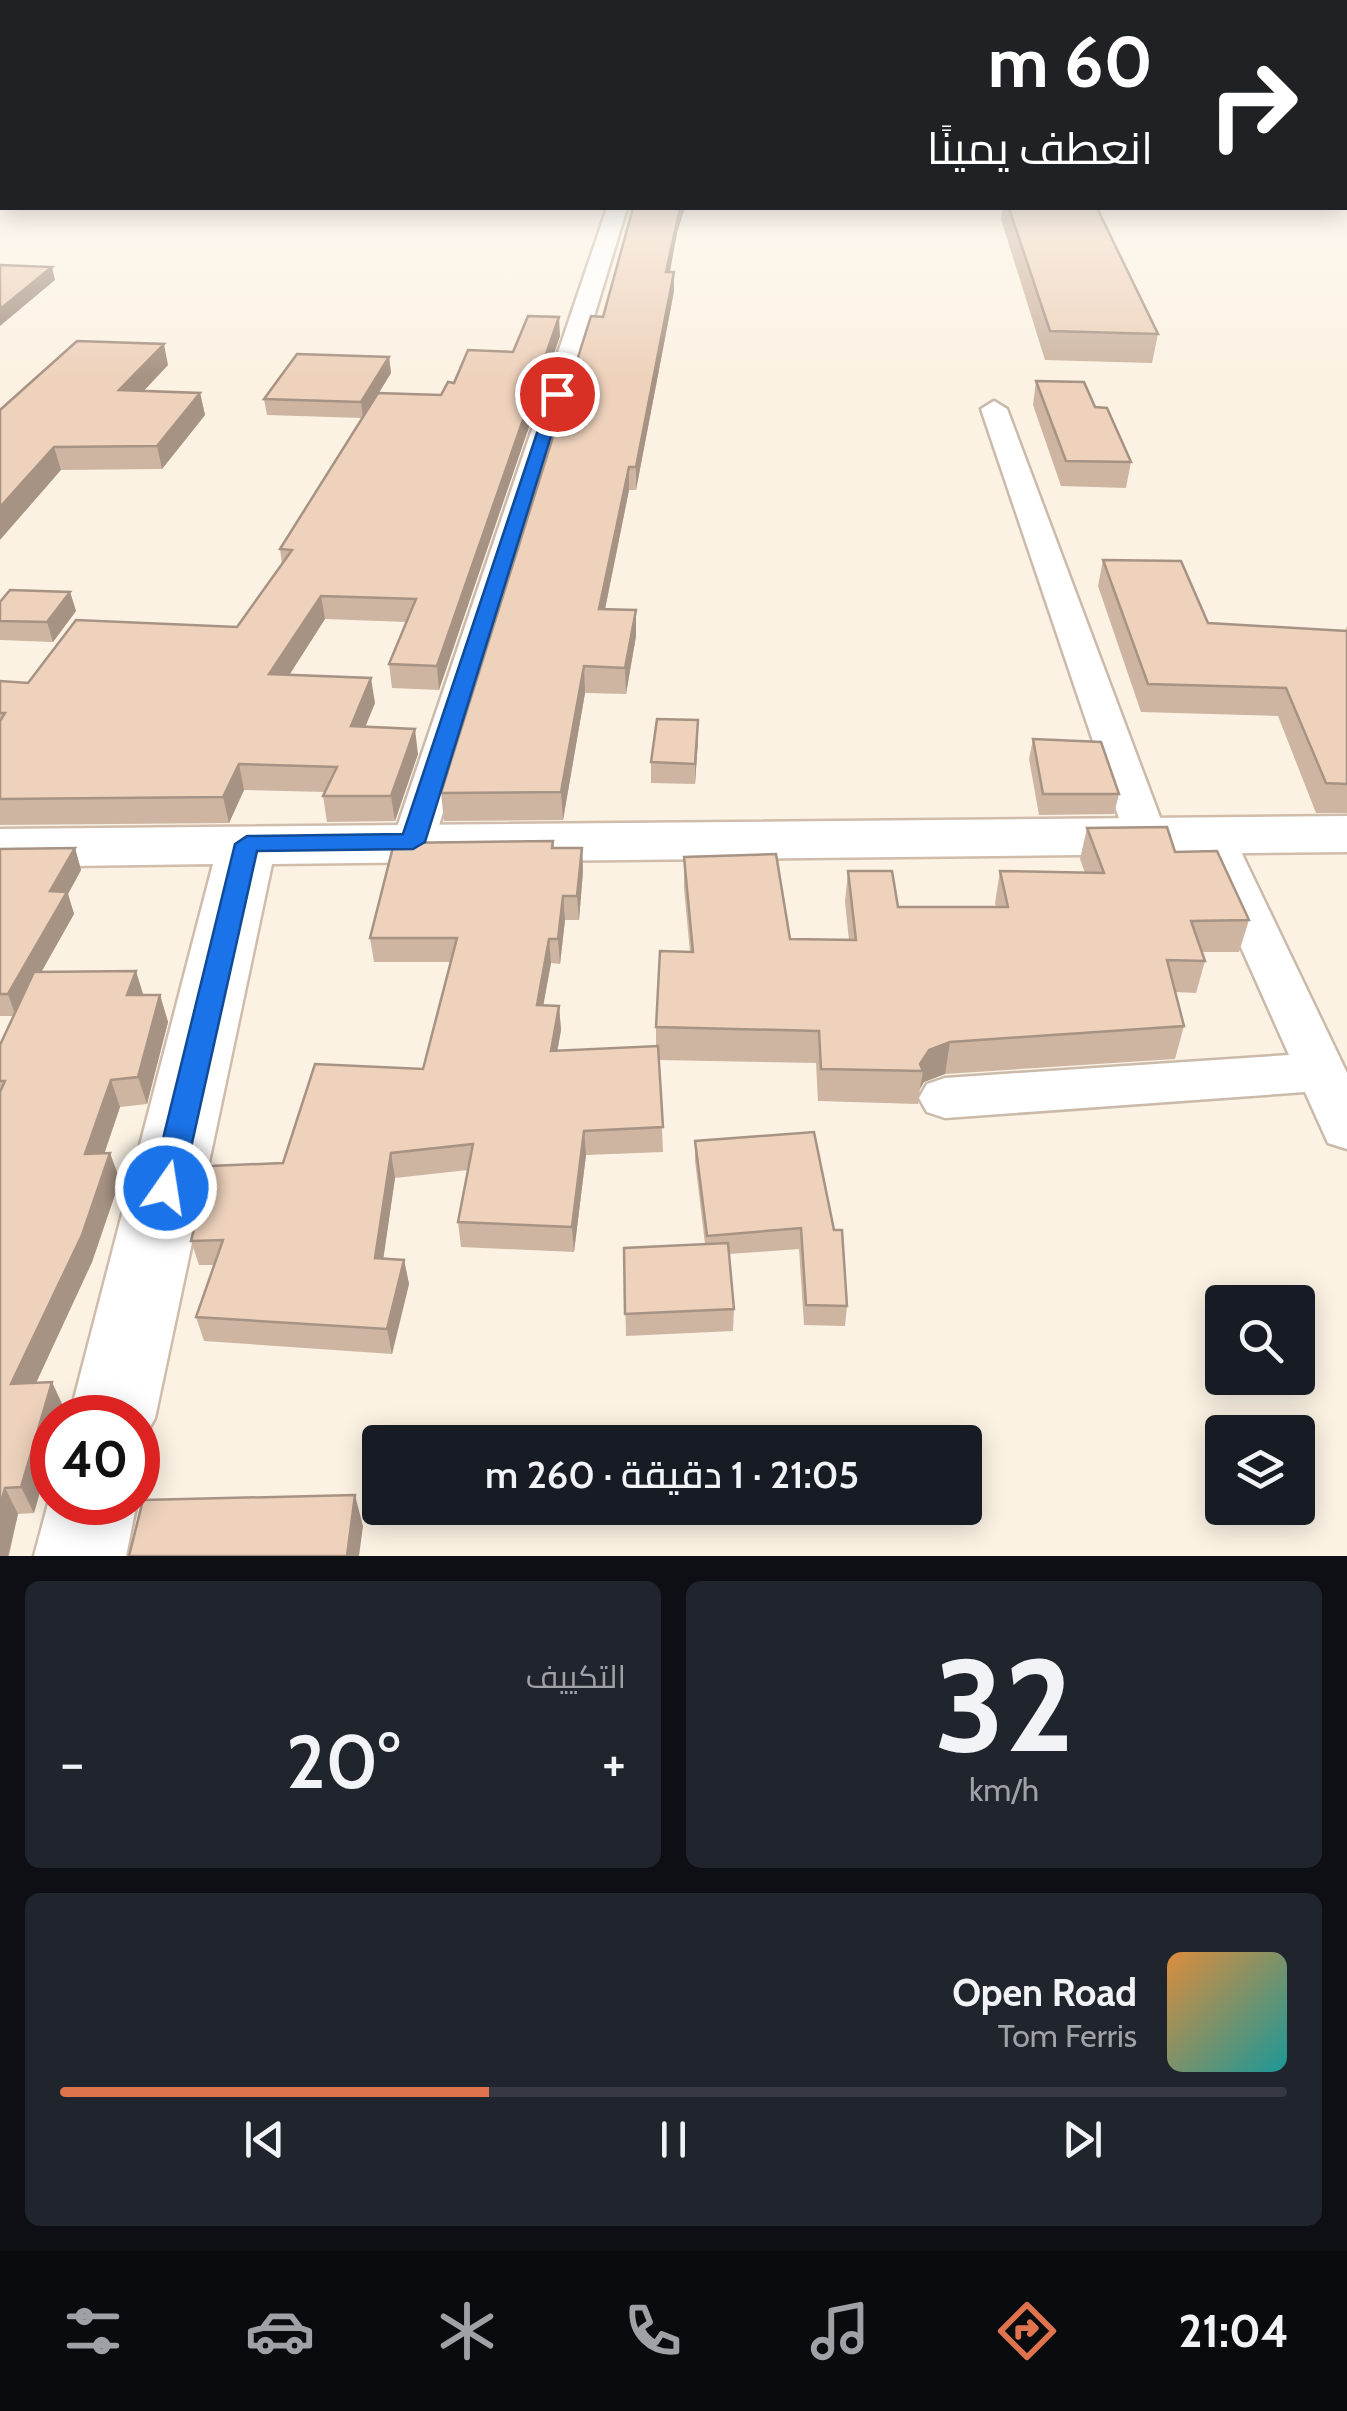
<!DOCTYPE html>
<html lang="ar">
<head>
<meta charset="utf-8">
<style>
	:root { --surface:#171b24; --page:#20242c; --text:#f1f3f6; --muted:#9ea1a6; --line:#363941; --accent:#de734e }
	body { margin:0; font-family:Cabin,Cairo,sans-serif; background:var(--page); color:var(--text); direction:rtl; height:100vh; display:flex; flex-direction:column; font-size:38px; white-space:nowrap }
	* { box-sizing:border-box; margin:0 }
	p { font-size:32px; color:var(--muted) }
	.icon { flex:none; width:55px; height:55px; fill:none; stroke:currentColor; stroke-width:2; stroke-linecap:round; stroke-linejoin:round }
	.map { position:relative; height:1556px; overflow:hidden; direction:ltr }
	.sheet { display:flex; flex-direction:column; gap:25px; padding:25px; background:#0d0f14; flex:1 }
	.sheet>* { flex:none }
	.guide { position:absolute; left:0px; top:0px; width:1348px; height:210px; box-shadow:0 5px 25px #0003; direction:rtl; background:#202124; color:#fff; overflow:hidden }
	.fabs { position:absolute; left:1205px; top:1285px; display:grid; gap:20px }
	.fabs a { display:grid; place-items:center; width:110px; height:110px; border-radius:10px; background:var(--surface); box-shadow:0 5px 25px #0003; font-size:50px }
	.speed { position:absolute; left:30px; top:1395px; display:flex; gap:20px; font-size:50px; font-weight:700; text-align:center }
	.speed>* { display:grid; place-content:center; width:130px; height:130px; border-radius:50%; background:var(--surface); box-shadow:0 5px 25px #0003; line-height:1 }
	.speed .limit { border:15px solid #d22; background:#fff; color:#111 }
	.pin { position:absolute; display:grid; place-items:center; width:85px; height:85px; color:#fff; margin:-42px; border:5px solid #fff; border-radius:50%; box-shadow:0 2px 10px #0007 }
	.me { position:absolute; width:110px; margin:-55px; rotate:13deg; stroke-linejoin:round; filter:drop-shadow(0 0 8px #0008) }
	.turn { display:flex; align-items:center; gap:35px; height:210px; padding:0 30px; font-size:45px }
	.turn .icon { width:130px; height:130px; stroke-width:2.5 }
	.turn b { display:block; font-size:70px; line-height:85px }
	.big { font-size:75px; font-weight:600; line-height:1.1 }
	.sheet .tile { flex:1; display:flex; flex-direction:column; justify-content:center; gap:15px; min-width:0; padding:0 35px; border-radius:15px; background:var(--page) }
	.sheet .dial { align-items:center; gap:0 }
	.dial b { font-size:130px; line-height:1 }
	.song { display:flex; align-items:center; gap:30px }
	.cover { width:120px; height:120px; border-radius:15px; background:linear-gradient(135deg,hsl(30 70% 55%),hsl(180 70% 35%)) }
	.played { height:10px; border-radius:5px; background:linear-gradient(90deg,var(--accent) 35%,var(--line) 35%) }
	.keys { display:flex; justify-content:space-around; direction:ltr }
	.heat { display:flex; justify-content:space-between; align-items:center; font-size:55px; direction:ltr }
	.sheet .tiles { flex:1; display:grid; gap:25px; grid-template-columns:1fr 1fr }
	.tile:last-child { grid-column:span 2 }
	.trip { position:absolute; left:362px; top:1425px; width:620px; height:100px; border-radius:10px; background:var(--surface); box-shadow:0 5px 25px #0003; font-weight:600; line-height:100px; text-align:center; direction:rtl }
	.menu { display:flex; height:160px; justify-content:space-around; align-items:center; background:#090b0e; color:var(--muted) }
	.menu .icon { width:70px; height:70px }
	.menu .on { color:var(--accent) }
	.menu b { font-size:45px; color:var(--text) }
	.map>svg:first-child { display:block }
</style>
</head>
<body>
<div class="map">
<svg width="1347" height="1556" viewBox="0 0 1347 1556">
	<rect width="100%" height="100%" fill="#fbf2e3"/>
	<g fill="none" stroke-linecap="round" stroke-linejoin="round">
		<!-- street casing -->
		<g stroke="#cbbaaa" stroke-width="5">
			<path id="street" d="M607 208H627L434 842 428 851 413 855 398 851 392 842Z
				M994 401 1007 409 1167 836 1161 845 1146 849 1131 845 1125 836 981 409Z
				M1212 822 1227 826 1233 835 1347 1073V1149L1328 1143 1305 1092 945 1118 927 1112 919 1098 927 1084 945 1078 1289 1055 1191 835 1197 826Z"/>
		</g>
		<!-- secondary casing -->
		<g stroke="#d0bcaa" stroke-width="5">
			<path id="secondary" d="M0 160H2V173H0Z
				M1345 182H1347V198H1345Z
				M1347 816V852L272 864 155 1418 138 1449V1418H69L213 864 0 867V829Z
				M52 1489V1502H137L126 1556H34Z"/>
		</g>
		<!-- street -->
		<use href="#street" fill="#fff" fill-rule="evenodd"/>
		<!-- secondary -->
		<use href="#secondary" fill="#fff" fill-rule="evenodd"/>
	</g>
	<!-- wall -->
	<path fill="#cdb5a2" d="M1003 208H1097L1158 334 1152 363 1045 360 1001 219Z
		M677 233 670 272 674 291 636 490H629L605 609 636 610V636L626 694 585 693 563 820 444 821 441 793 603 317Z
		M560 336 439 690 392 688 389 664 406 622 325 619 289 675 375 703 365 727 418 754 395 821 327 822 323 796 325 792 244 790 229 823 0 825V681L28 683 237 627 282 564 280 549 362 418 267 415 264 399 389 357 391 373 379 393 441 395 454 383 513 352Z
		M168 365 143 391 200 393 205 415 162 469 61 470 0 410Z
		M1036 381 1095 407 1131 462 1126 488 1061 486 1033 405Z
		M1103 560 1208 623 1345 631 1347 626V813H1316L1278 716 1141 712 1098 586Z
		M70 592 76 611 53 642 0 640V602Z
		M1033 739 1119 794 1114 814 1039 815 1029 759Z
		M698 740 695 784 651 783V762Z
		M1087 828 1175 852 1249 920 1239 952H1202L1205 961 1196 993 1175 992 1184 1026 1175 1059 945 1074 924 1082 920 1089 918 1104 818 1101 816 1063 659 1060 663 1152 586 1155 574 1252 461 1247 458 1222 468 1170 395 1178 383 1258 404 1260 409 1284 392 1354 204 1341 196 1317 214 1265H199L191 1241 283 1163 423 1069 450 962H374L370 938 553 841 554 848H582L583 871 579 920H565L560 964 551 963 543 1005 559 1006 561 1030 557 1051 656 1046V1027L690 952 684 888V857L790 939 849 940 845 902 848 871 898 907H996L995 903 1000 871 1085 873 1080 859Z
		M75 848 81 870 68 894 74 914 41 972 143 995H160L168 1022 147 1104 120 1107 104 1154 120 1180 92 1262 36 1383 64 1408 52 1418V1449L34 1513 18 1514 9 1556H0V1045L13 1016H0V849Z
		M814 1132 847 1306 845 1326 804 1325 799 1249 729 1254 734 1309 733 1331 626 1336 624 1248 705 1244 695 1161V1141Z"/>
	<!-- shaded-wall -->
	<path fill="#a79384" d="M680 208H685L677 233 666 291V272Z
		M52 267 55 280 0 326V309Z
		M674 272V291L636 490V467Z
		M559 317 560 336 439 690 437 666Z
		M164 344 168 365 124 412 119 390Z
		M389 357 391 373 363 418 361 402Z
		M200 393 205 415 162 469 157 446Z
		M54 447 61 470 0 540V507Z
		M629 467V490L600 634 599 609Z
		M70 592 76 611 53 642 47 622Z
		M321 596 325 619 274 699 269 674Z
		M636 610V636L626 694 625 668Z
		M584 666 585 693 563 820 561 792Z
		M371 678 375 703 355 752 351 726Z
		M698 720V740L695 784V764Z
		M415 729 418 754 395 821 391 796Z
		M239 764 244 790 229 823 223 797Z
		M75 848 81 870 68 894 74 914 16 1017 8 994 50 891Z
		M582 848 583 871 579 920 577 896Z
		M563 896 565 920 560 964 558 939Z
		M549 939 551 963 539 1029 537 1005Z
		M136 971 144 997 127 995Z
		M160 995 168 1022 147 1104 138 1077Z
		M559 1006 561 1030 553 1076 551 1051Z
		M950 1042 945 1074 924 1082 920 1089 923 1071 920 1064 929 1050Z
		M111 1080 120 1107 95 1181 85 1154Z
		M584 1131 586 1155 574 1252 572 1227Z
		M110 1153 120 1180 92 1262 23 1411 11 1384Z
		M391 1153 395 1178 380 1282 375 1258Z
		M404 1260 409 1284 392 1354 387 1329Z
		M52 1382 64 1408 61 1418H52V1449L34 1513 21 1487Z
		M5 1488 18 1514 8 1556H0V1507Z
		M355 1495 363 1526 359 1556H347Z"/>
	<!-- building -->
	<path fill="#eed2bc" stroke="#a79384" stroke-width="2.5" d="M633 208H680L666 272H674L636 467H629L599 609 636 610 625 668 584 666 561 792 441 793 591 316 603 317Z
		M1009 208H1097L1158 334 1050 331Z
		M0 265 52 267 0 309Z
		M528 316 559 317 437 666 389 664 416 599 321 596 269 674 371 678 351 726 415 729 391 796H323L337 767 239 764 223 797 0 799V721L5 713H0V681L28 683 76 620 237 627 292 550 280 549 378 393 441 395 448 382 454 383 468 350 513 352Z
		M77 341 164 344 119 390 200 393 157 446 54 447 0 507V410Z
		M297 354 389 357 361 402 264 399Z
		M1036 381 1084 382 1095 407 1107 408 1131 462 1066 461Z
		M1103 560 1181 561 1208 623 1347 631V784L1326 783 1286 688 1148 684Z
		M10 590 70 592 47 622 0 621V602Z
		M657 719 698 720 695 764 651 762Z
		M1033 739 1101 742 1119 794H1043Z
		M1167 827 1175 852 1217 851 1249 920 1191 921 1205 961 1167 960 1184 1026 950 1042 929 1050 920 1064 923 1071 821 1069 819 1031 656 1027 660 951 693 952 684 857 776 854 790 939 856 940 848 871H892L898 907H1008L1000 871 1104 873 1087 828Z
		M553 841 552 848H582L577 896H563L558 939H549L537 1005 559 1006 551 1051 658 1046 663 1127 584 1131 572 1227 458 1222 473 1144 391 1153 375 1258 404 1260 387 1329 196 1317 223 1240 191 1241 210 1166 283 1163 315 1064 423 1069 457 938H370L394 843Z
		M75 848 50 891 67 892 8 994H0V849Z
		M136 971 127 995H160L138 1077 111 1080 85 1154 110 1153 82 1235 11 1384 52 1382 21 1487 5 1488 0 1507V1092L5 1081H0V1045L34 972Z
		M814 1132 834 1230H842L847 1306 806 1305 801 1228 707 1236 695 1141Z
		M728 1243 734 1309 625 1314 624 1248Z
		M355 1495 347 1556H129L143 1500Z"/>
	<!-- sky -->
	<linearGradient id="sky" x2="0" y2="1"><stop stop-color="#95c4e6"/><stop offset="0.42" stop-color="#fdf9f2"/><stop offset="1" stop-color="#fdf9f2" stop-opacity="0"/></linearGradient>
	<rect width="1347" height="378" fill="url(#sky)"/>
	<!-- route -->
	<path fill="#1a73e8" stroke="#114b97" stroke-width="2.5" d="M551 391 564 394 425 842 413 849 257 851 182 1188 177 1197 166 1201 155 1197 151 1188 235 844 247 836 403 834Z"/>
</svg>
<div class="fabs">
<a><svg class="icon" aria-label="search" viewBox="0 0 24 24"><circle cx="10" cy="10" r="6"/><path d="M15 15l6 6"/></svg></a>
<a><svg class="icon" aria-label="layers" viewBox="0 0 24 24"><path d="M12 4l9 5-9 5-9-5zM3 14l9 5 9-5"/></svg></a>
</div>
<div class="speed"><div class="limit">40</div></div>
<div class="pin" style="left:557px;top:394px;background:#d93025"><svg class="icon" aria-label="arrive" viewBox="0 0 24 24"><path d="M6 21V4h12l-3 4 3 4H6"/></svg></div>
<svg class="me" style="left:166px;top:1188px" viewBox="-20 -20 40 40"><circle r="17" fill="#1a73e8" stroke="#fff" stroke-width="3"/><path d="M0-11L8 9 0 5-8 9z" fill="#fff"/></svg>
<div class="trip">21:05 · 1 دقيقة · 260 m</div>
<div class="guide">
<div class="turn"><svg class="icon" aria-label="right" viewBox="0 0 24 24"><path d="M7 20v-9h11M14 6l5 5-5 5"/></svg><div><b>60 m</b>انعطف يمينًا</div></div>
</div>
</div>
<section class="sheet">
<div class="tiles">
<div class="tile dial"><b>32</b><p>km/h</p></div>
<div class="tile"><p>التكييف</p>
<div class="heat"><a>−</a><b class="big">20°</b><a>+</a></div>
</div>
<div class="tile">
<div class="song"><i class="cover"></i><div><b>Open Road</b><p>Tom Ferris</p></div></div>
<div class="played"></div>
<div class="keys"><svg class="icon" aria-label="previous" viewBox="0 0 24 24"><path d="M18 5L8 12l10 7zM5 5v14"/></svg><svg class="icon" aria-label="pause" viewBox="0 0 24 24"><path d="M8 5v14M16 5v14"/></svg><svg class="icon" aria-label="next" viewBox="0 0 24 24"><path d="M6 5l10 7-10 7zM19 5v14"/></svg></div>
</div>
</div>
</section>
<nav class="menu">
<b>21:04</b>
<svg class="icon on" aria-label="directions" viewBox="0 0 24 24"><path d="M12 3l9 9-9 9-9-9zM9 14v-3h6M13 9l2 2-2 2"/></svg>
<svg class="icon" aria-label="music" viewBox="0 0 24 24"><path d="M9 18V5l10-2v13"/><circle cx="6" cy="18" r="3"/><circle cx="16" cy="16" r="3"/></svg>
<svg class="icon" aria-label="phone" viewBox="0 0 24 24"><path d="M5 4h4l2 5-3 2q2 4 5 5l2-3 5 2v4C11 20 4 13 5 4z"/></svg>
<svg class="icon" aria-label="climate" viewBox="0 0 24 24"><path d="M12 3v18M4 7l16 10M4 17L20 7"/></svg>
<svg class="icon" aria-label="car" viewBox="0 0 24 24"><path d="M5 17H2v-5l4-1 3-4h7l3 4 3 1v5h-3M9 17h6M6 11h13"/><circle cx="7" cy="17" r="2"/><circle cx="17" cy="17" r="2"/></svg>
<svg class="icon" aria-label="filters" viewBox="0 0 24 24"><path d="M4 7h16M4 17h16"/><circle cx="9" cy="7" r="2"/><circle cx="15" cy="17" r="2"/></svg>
</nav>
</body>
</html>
